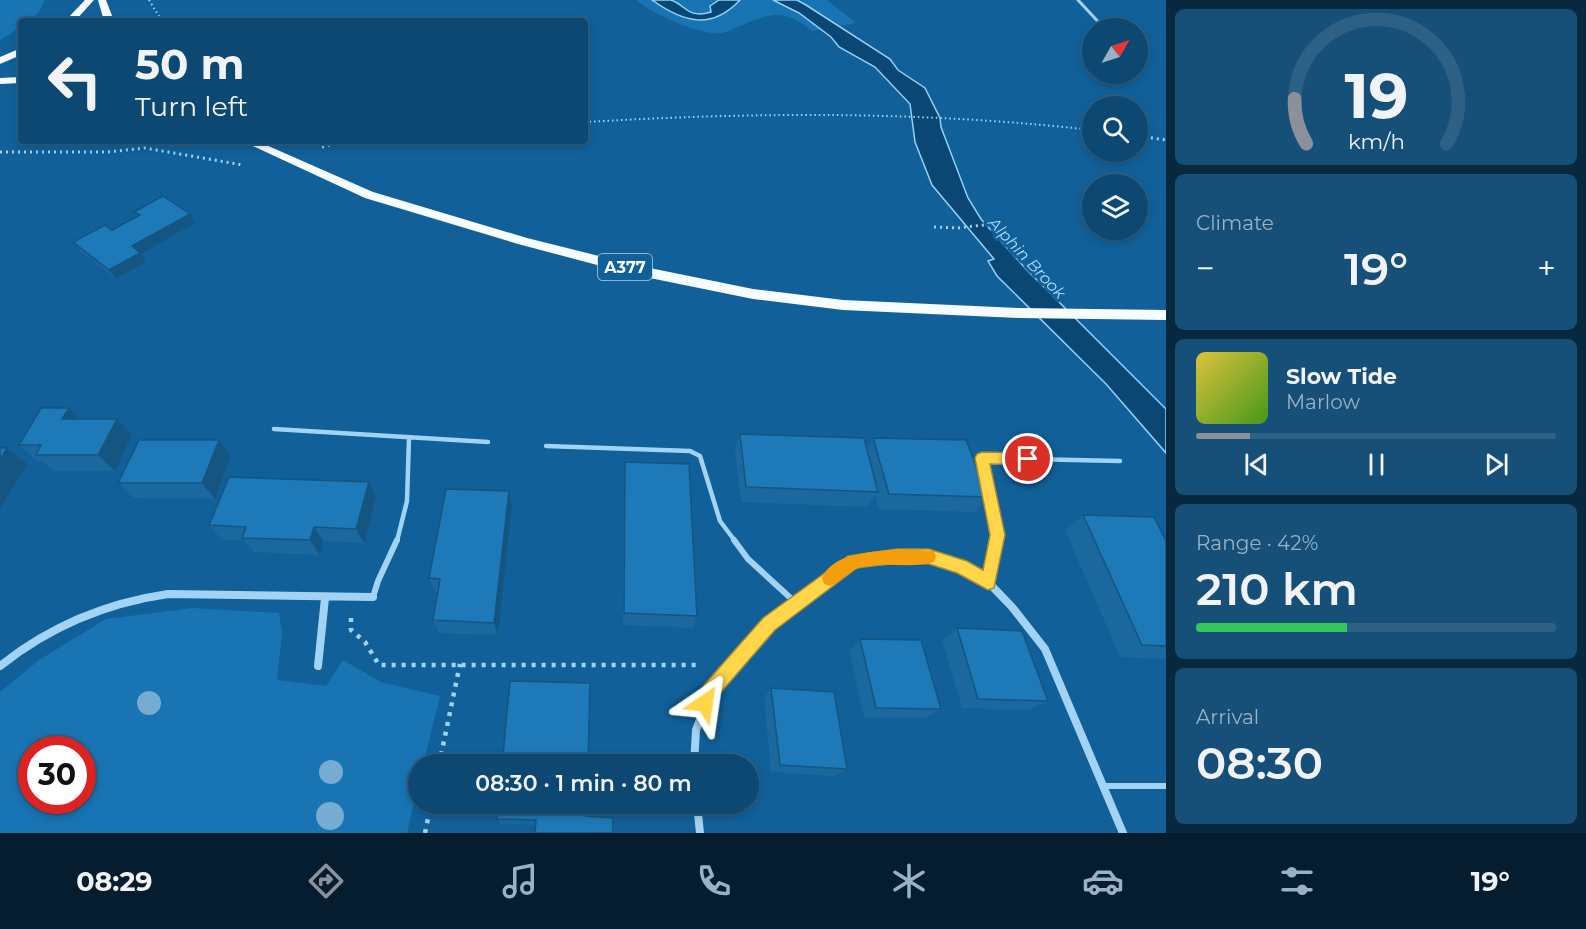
<!DOCTYPE html>
<html lang="en">
<head>
<meta charset="utf-8">
<style>
	:root { --surface:#0d4873; --page:#164f78; --text:#f1f3f6; --muted:#9ab2c4; --line:#2d6085; --accent:#8c9099 }
	body { margin:0; font-family:Montserrat,sans-serif; background:var(--page); color:var(--text); height:100vh; display:flex; flex-direction:column; font-size:22px; white-space:nowrap }
	* { box-sizing:border-box; margin:0 }
	p { font-size:20px; color:var(--muted) }
	.icon { flex:none; width:33px; height:33px; fill:none; stroke:currentColor; stroke-width:2; stroke-linecap:round; stroke-linejoin:round }
	.map { position:relative; flex:1; overflow:hidden }
	.drawer { display:flex; flex-direction:column; gap:9px; padding:9px; background:#07283f; width:420px }
	.drawer>* { flex:none }
	.guide { position:absolute; left:18px; top:18px; width:570px; height:126px; border-radius:6px; box-shadow:0 3px 9px #0003,0 0 0 2px var(--line); background:#0d4873; color:var(--text); overflow:hidden }
	.needle { width:39px; rotate:51deg }
	.controls { position:absolute; left:1082px; top:18px; display:grid; gap:12px }
	.controls a { display:grid; place-items:center; width:66px; height:66px; border-radius:50%; background:var(--surface); box-shadow:0 3px 9px #0003,0 0 0 2px var(--line); font-size:30px }
	.speed { position:absolute; left:18px; top:736px; display:flex; gap:12px; font-size:30px; font-weight:700; text-align:center }
	.speed>* { display:grid; place-content:center; width:78px; height:78px; border-radius:50%; background:var(--surface); box-shadow:0 3px 9px #0003,0 0 0 2px var(--line); line-height:1 }
	.speed .limit { border:9px solid #d22; background:#fff; color:#111 }
	.pin { position:absolute; display:grid; place-items:center; width:51px; height:51px; color:#fff; margin:-26px; border:3px solid #fff; border-radius:50%; box-shadow:0 2px 6px #0007 }
	.me { position:absolute; width:66px; margin:-33px; rotate:32deg; stroke-linejoin:round; filter:drop-shadow(0 0 4px #0008) }
	.turn { display:flex; align-items:center; gap:21px; height:126px; padding:0 18px; font-size:27px }
	.turn .icon { width:78px; height:78px; stroke-width:2.5 }
	.turn b { display:block; font-size:42px; line-height:51px }
	.big { font-size:45px; font-weight:600; line-height:1.1 }
	.drawer .widget { flex:1; display:flex; flex-direction:column; justify-content:center; gap:9px; min-width:0; padding:0 21px; border-radius:9px; background:var(--page) }
	.drawer .dial { align-items:center; gap:0 }
	.dial svg { height:156px; overflow:visible; fill:none; stroke:var(--line); stroke-width:7; stroke-linecap:round; text-anchor:middle }
	.dial text { fill:var(--text); stroke:none }
	.song { display:flex; align-items:center; gap:18px }
	.cover { width:72px; height:72px; border-radius:9px; background:linear-gradient(135deg,hsl(50 70% 55%),hsl(100 70% 35%)) }
	.played { height:6px; border-radius:3px; background:linear-gradient(90deg,var(--accent) 15%,var(--line) 15%) }
	.keys { display:flex; justify-content:space-around; direction:ltr }
	.heat { display:flex; justify-content:space-between; align-items:center; font-size:33px; direction:ltr }
	.charge { height:9px; border-radius:4px; background:linear-gradient(90deg,#34c759 42%,var(--line) 0) }
	.trip { position:absolute; left:408px; top:754px; width:351px; height:60px; border-radius:30px; background:var(--surface); box-shadow:0 3px 9px #0003,0 0 0 2px var(--line); font-weight:600; line-height:60px; text-align:center }
	.tab-bar { display:flex; height:96px; justify-content:space-around; align-items:center; background:#051d2e; color:var(--muted) }
	.tab-bar .icon { width:42px; height:42px }
	.tab-bar .active { color:var(--accent) }
	.tab-bar b { font-size:27px; color:var(--text) }
	main { display:flex; flex:1; min-height:0 }
	.map>svg:first-child { display:block }
</style>
</head>
<body>
<main>
<div class="map">
<svg width="1166" height="833" viewBox="0 0 1166 833">
	<rect width="100%" height="100%" fill="#116099"/>
	<!-- green -->
	<path fill="#1874b3" fill-rule="evenodd" d="M0 0H45C39 12 36 21 21 21V27L0 40Z
		M636 0H827L856 23 812 31C784 8 771 13 740 26 734 28 728 32 722 33 700 36 653 14 636 0Z
		M192 608 279 613 282 633 277 680 326 686 343 660 381 682 440 696 423 765H418V784L407 833H0V692L39 660 106 619ZM32 750H82V801H32Z"/>
	<!-- water -->
	<path fill="#0a4774" stroke="#94d0f7" stroke-width="1.5" d="M652 0C657 0 666 0 671 0 686 5 687 19 711 12L710 6 719 0H740C712 30 684 23 652 0Z
		M773 0H797L806 5 890 59 898 70 925 88 940 118 941 127 968 198 981 219 1025 268 1166 409V453L1106 384 997 276 988 261 994 259 932 185 915 142 910 104 875 67 839 47 831 37 799 13Z"/>
	<g fill="none" stroke-linecap="round" stroke-linejoin="round">
		<!-- path-far2 -->
		<path stroke="#a2d3f4" stroke-width="2" stroke-dasharray="1.5 3" stroke-linecap="butt" d="M149 0 162 21
			M585 122C755 112 923 111 1092 130
			M1137 136 1150 138"/>
		<!-- path-far1 -->
		<path stroke="#a2d3f4" stroke-width="3" stroke-dasharray="2 4" stroke-linecap="butt" d="M1139 136 1166 140
			M322 147 337 143 366 141
			M0 152H108L145 148 243 165
			M934 227 957 228 1001 223"/>
		<!-- path -->
		<path stroke="#a2d3f4" stroke-width="4.5" stroke-dasharray="4 6" stroke-linecap="butt" d="M351 618V630L365 642 379 665H701
			M439 765 460 664
			M425 833 431 804"/>
		<!-- service-far2 -->
		<path stroke="#a2d3f4" stroke-width="3" d="M1078 0 1104 28"/>
		<!-- service-far1 -->
		<path stroke="#a2d3f4" stroke-width="4.5" d="M274 429 488 442
			M546 446 690 451 700 456 720 521 735 541
			M397 541 407 501 409 438
			M997 541 998 535 982 458 1120 461"/>
		<!-- service -->
		<path stroke="#a2d3f4" stroke-width="6" d="M734 540 748 559 796 603
			M988 582 997 540
			M373 597 378 581 397 540
			M1103 786H1166"/>
		<!-- minor -->
		<path stroke="#a2d3f4" stroke-width="8" d="M0 666C49 627 106 603 168 594L373 597
			M318 666 325 598
			M694 765 696 730 711 691 769 624 854 561 898 556 929 557 961 567 988 582 1012 607 1045 649 1123 833
			M697 804 700 833"/>
		<!-- trunk -->
		<path fill="#f7fcff" fill-rule="evenodd" d="M85 0H94L75 21H65Z
			M98 0H106L114 21H104Z
			M21 48V55L0 64V57Z
			M21 77V83L0 84V78Z
			M242 141H257L373 192 527 238 635 265 753 289 843 300 1020 308 1166 310V320L1020 318 843 310 753 299 635 275 518 244 365 198Z"/>
	</g>
	<!-- trees -->
	<g fill="#77abd1">
		<circle cx="149" cy="703" r="12"/>
		<circle cx="331" cy="772" r="12"/>
		<circle cx="330" cy="816" r="14"/>
	</g>
	<!-- wall -->
	<path fill="#1a689e" d="M134 212 190 214 195 223 141 254 146 262 116 279 80 251 73 242 112 230 137 217Z
		M69 408 80 419H117L132 435 115 471H54L42 461H37L19 445Z
		M740 434 867 448 873 438 988 497 974 512 878 509 875 496 867 507 741 502 735 450Z
		M231 456 215 499 134 498 118 483Z
		M625 462 697 616 693 628 623 625 624 477Z
		M369 482 376 497 364 543 323 541 320 555 254 552 244 540H222L209 525Z
		M512 506 498 635 439 633 433 620 438 592H435L429 578Z
		M1083 515 1166 541V659L1120 657 1065 530Z
		M957 628 1048 701 1028 710 962 708 942 640Z
		M860 639 941 709 926 718 864 717 849 651Z
		M771 688 847 769 835 776 771 772 764 698Z
		M587 804 536 825 501 824 497 819Z"/>
	<!-- shaded-wall -->
	<path fill="#155581" d="M190 214 195 223 141 254 146 262 116 279 109 270 132 246Z
		M69 408 85 424 62 419Z
		M117 419 132 435 115 471 98 455Z
		M219 440 231 456 215 499 202 483Z
		M7 448 27 464 0 508V460Z
		M369 482 376 497 364 543 356 529Z
		M509 491 512 506 498 635 494 623Z
		M314 527 323 541 320 555 310 540Z"/>
	<!-- building -->
	<path fill="#1e79b8" stroke="#155581" stroke-width="1.5" d="M163 196 190 214 132 246 140 253 109 270 73 242 105 225 112 230 140 215 134 212Z
		M41 408H69L62 419H117L98 455H36L41 445H19Z
		M740 434 864 438 878 492 746 487Z
		M873 438 966 440 988 497 889 494Z
		M139 440H219L202 483H118Z
		M0 448H7L0 460Z
		M625 462 689 464 697 616 624 613Z
		M229 477 369 482 356 529 314 527 310 540 242 538 246 527 209 525Z
		M446 489 509 491 494 623 433 620 440 579 429 578Z
		M1083 515 1154 517 1166 541V646L1142 645Z
		M957 628 1022 631 1048 701 978 699Z
		M860 639 921 640 941 709 876 708Z
		M510 681 590 683 588 765H502Z
		M771 688 834 692 847 769 780 765Z
		M499 804H587L586 816 613 818V833H535L536 820 497 819Z"/>
	<!-- route -->
	<path fill="#ffd54a" stroke="#a68a30" stroke-width="1.5" d="M982 452 1028 453 1033 455 1035 459 1033 463 1028 465 990 464 1005 535 994 588 988 590 957 573 929 564 898 563 857 568 775 630 717 697 712 710 705 712 699 710 696 703 704 685 763 618 848 556 898 549H929L967 561 983 570 990 535 975 458 977 454Z"/>
	<!-- slow -->
	<path fill="#f59e0b" d="M898 549 934 551 936 557 934 562C914 569 880 561 858 568 848 572 840 582 830 586L824 584 822 578C833 552 874 552 898 549Z"/>
	<g text-anchor="middle" dominant-baseline="central" stroke-width="6" stroke-linejoin="round" paint-order="stroke">
		<!-- far-water labels -->
		<g font-size="16" font-style="italic" fill="#afdcfb" stroke="#116099">
			<text transform="translate(1027 258) rotate(47)">Alphin Brook</text>
		</g>
		<!-- shield labels -->
		<rect fill="#116099" stroke="#b8cfe0" stroke-width="1.5" x="598" y="254" width="54" height="26" rx="4.5"/>
		<g font-size="16" font-weight="bold" fill="#fff">
			<text x="625" y="267">A377</text>
		</g>
	</g>
</svg>
<div class="controls">
<a><svg class="needle" viewBox="-14 -14 28 28"><path d="M0-13l5 13h-10z" fill="#e53935"/><path d="M0 13l5-13h-10z" fill="#9ab2c4"/></svg></a>
<a><svg class="icon" aria-label="search" viewBox="0 0 24 24"><circle cx="10" cy="10" r="6"/><path d="M15 15l6 6"/></svg></a>
<a><svg class="icon" aria-label="layers" viewBox="0 0 24 24"><path d="M12 4l9 5-9 5-9-5zM3 14l9 5 9-5"/></svg></a>
</div>
<div class="speed"><div class="limit">30</div></div>
<div class="pin" style="left:1028px;top:459px;background:#d93025"><svg class="icon" aria-label="arrive" viewBox="0 0 24 24"><path d="M6 21V4h12l-3 4 3 4H6"/></svg></div>
<svg class="me" style="left:705px;top:703px" viewBox="-20 -20 40 40"><path d="M0-17L14 15 0 8-14 15z" fill="#ffd54a" stroke="#fff" stroke-width="4"/></svg>
<div class="trip">08:30 · 1 min · 80 m</div>
<div class="guide">
<div class="turn"><svg class="icon" aria-label="left" viewBox="0 0 24 24"><path d="M17 20v-9H6M10 6l-5 5 5 5"/></svg><div><b>50 m</b>Turn left</div></div>
</div>
</div>
<section class="drawer">
<div class="widget dial"><svg viewBox="0 0 100 80">
<path d="M14 69A42 42 0 1 1 86 69"/>
<path d="M14 69A42 42 0 0 1 8 46" stroke="#8c9099"/>
<text x="50" y="56" font-size="32" font-weight="700">19</text>
<text x="50" y="72" font-size="11">km/h</text>
</svg></div>
<div class="widget"><p>Climate</p>
<div class="heat"><a>−</a><b class="big">19°</b><a>+</a></div>
</div>
<div class="widget">
<div class="song"><i class="cover"></i><div><b>Slow Tide</b><p>Marlow</p></div></div>
<div class="played"></div>
<div class="keys"><svg class="icon" aria-label="previous" viewBox="0 0 24 24"><path d="M18 5L8 12l10 7zM5 5v14"/></svg><svg class="icon" aria-label="pause" viewBox="0 0 24 24"><path d="M8 5v14M16 5v14"/></svg><svg class="icon" aria-label="next" viewBox="0 0 24 24"><path d="M6 5l10 7-10 7zM19 5v14"/></svg></div>
</div>
<div class="widget"><p>Range · 42%</p><b class="big">210 km</b><div class="charge"></div></div>
<div class="widget"><p>Arrival</p><b class="big">08:30</b></div>
</section>
</main>
<nav class="tab-bar">
<b>08:29</b>
<svg class="icon active" aria-label="directions" viewBox="0 0 24 24"><path d="M12 3l9 9-9 9-9-9zM9 14v-3h6M13 9l2 2-2 2"/></svg>
<svg class="icon" aria-label="music" viewBox="0 0 24 24"><path d="M9 18V5l10-2v13"/><circle cx="6" cy="18" r="3"/><circle cx="16" cy="16" r="3"/></svg>
<svg class="icon" aria-label="phone" viewBox="0 0 24 24"><path d="M5 4h4l2 5-3 2q2 4 5 5l2-3 5 2v4C11 20 4 13 5 4z"/></svg>
<svg class="icon" aria-label="climate" viewBox="0 0 24 24"><path d="M12 3v18M4 7l16 10M4 17L20 7"/></svg>
<svg class="icon" aria-label="car" viewBox="0 0 24 24"><path d="M5 17H2v-5l4-1 3-4h7l3 4 3 1v5h-3M9 17h6M6 11h13"/><circle cx="7" cy="17" r="2"/><circle cx="17" cy="17" r="2"/></svg>
<svg class="icon" aria-label="filters" viewBox="0 0 24 24"><path d="M4 7h16M4 17h16"/><circle cx="9" cy="7" r="2"/><circle cx="15" cy="17" r="2"/></svg>
<b>19°</b>
</nav>
</body>
</html>
